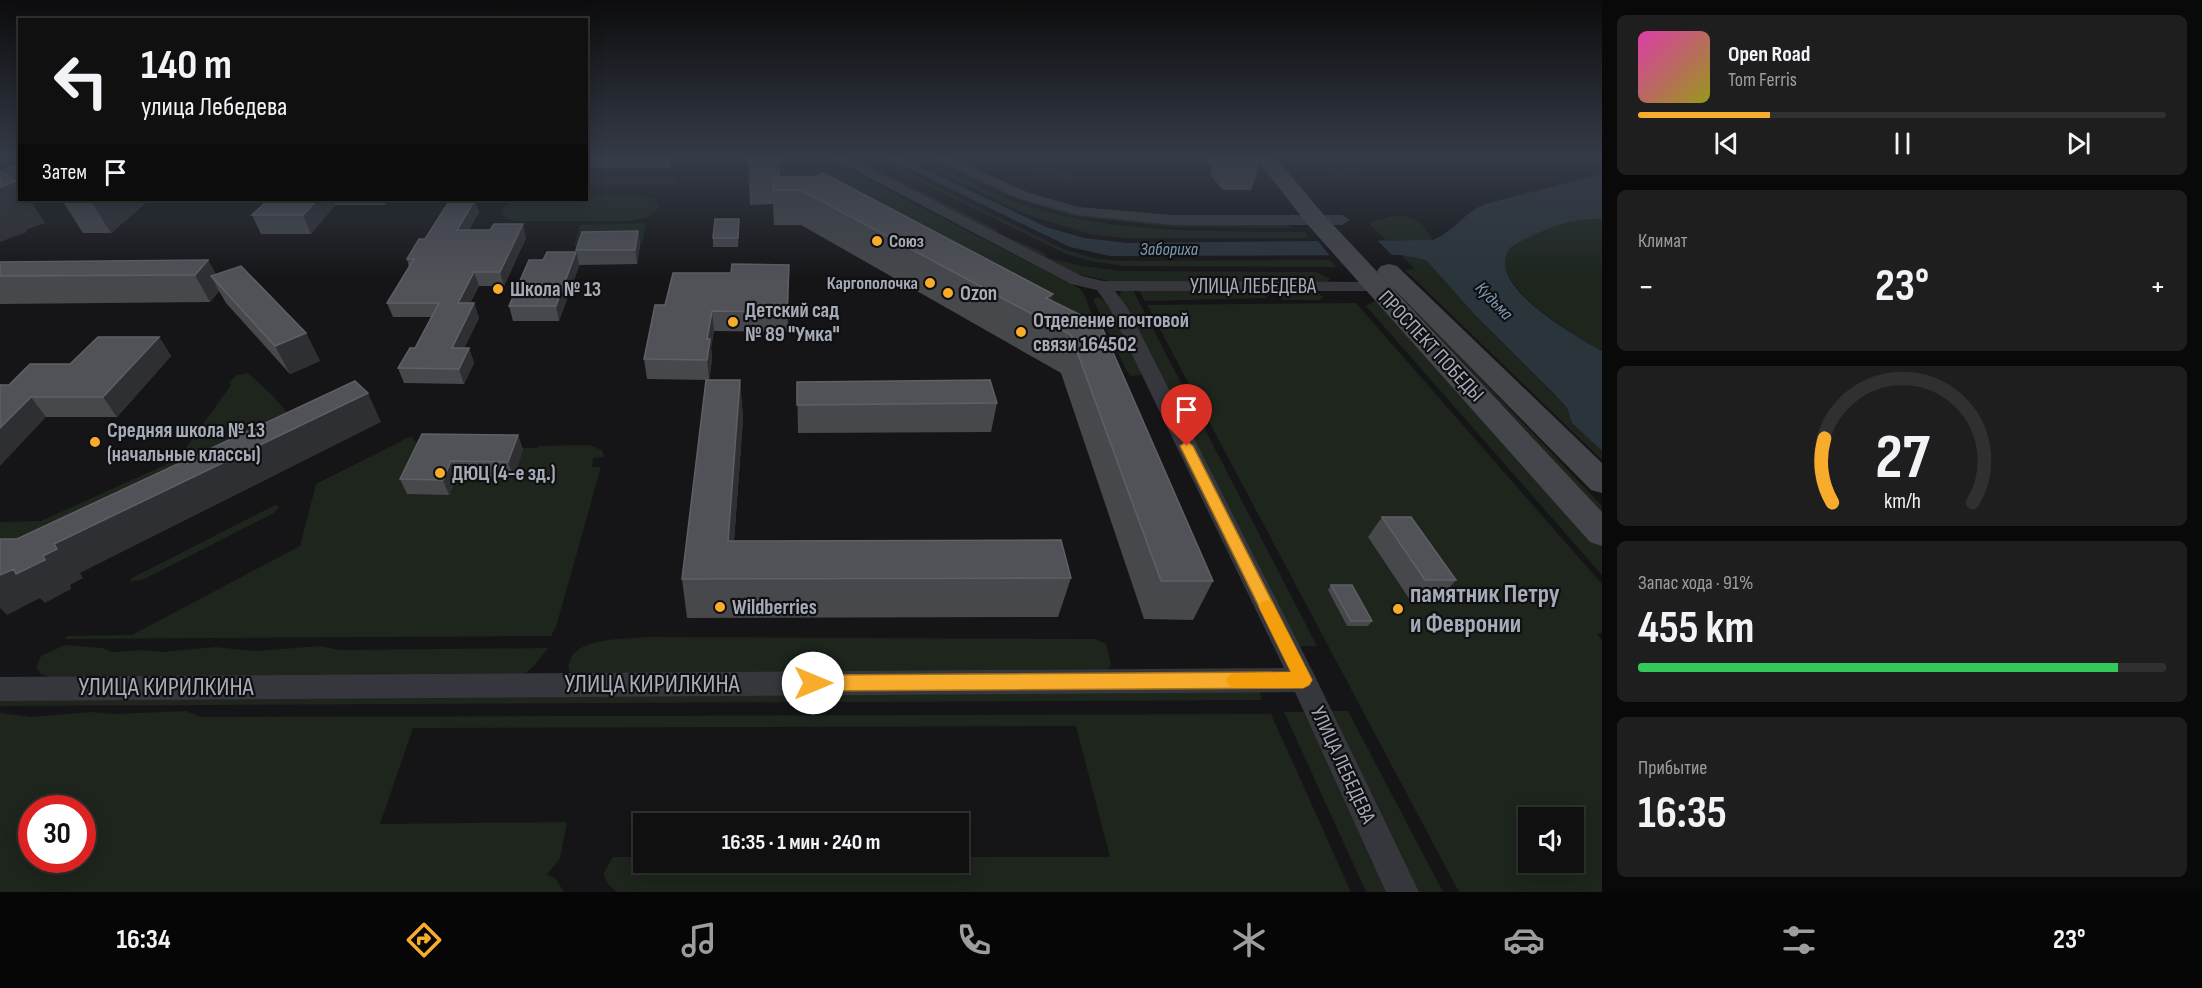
<!DOCTYPE html>
<html lang="ru">
<head>
<meta charset="utf-8">
<style>
	:root { --surface:#101011; --page:#1e1e1f; --text:#f1f3f6; --muted:#9c9d9f; --line:#303031; --accent:#f8ac2c }
	body { margin:0; font-family:"Sofia Sans Condensed",sans-serif; background:var(--page); color:var(--text); height:100vh; display:flex; flex-direction:column; font-size:22px; white-space:nowrap }
	* { box-sizing:border-box; margin:0 }
	p { font-size:20px; color:var(--muted) }
	.icon { flex:none; width:33px; height:33px; fill:none; stroke:currentColor; stroke-width:2; stroke-linecap:round; stroke-linejoin:round }
	.map { position:relative; flex:1; overflow:hidden }
	.drawer { display:flex; flex-direction:column; gap:15px; padding:15px; background:#090909; width:600px }
	.drawer>* { flex:none }
	.hud { position:absolute; left:18px; top:18px; width:570px; height:183px; border-radius:0px; box-shadow:0 3px 15px #0003,0 0 0 2px var(--line); background:#101011; color:var(--text); overflow:hidden }
	.buttons { position:absolute; left:1518px; top:807px; display:grid; gap:12px }
	.buttons a { display:grid; place-items:center; width:66px; height:66px; border-radius:0px; background:var(--surface); box-shadow:0 3px 15px #0003,0 0 0 2px var(--line); font-size:30px }
	.speed { position:absolute; left:18px; top:795px; display:flex; gap:12px; font-size:30px; font-weight:700; text-align:center }
	.speed>* { display:grid; place-content:center; width:78px; height:78px; border-radius:50%; background:var(--surface); box-shadow:0 3px 15px #0003,0 0 0 2px var(--line); line-height:1 }
	.speed .limit { border:9px solid #d22; background:#fff; color:#111 }
	.pin { position:absolute; display:grid; place-items:center; width:51px; height:51px; color:#fff; margin:-62px -26px; border-radius:50% 50% 50% 0; rotate:-45deg; box-shadow:0 0 6px #0007 }
	.pin .icon { rotate:45deg }
	.me { position:absolute; width:66px; margin:-33px; rotate:90deg; stroke-linejoin:round; filter:drop-shadow(0 0 4px #0008) }
	.turn { display:flex; align-items:center; gap:21px; height:126px; padding:0 24px; font-size:27px }
	.turn .icon { width:78px; height:78px; stroke-width:2.5 }
	.turn b { display:block; font-size:42px; line-height:51px }
	.then { display:flex; align-items:center; height:57px; padding:0 24px; background:#0003; gap:12px; font-size:22px }
	.big { font-size:45px; font-weight:700; line-height:1.1 }
	.drawer .tile { flex:1; display:flex; flex-direction:column; justify-content:center; gap:9px; min-width:0; padding:0 21px; border-radius:9px; background:var(--page) }
	.drawer .dial { align-items:center; gap:0 }
	.dial svg { height:156px; overflow:visible; fill:none; stroke:var(--line); stroke-width:7; stroke-linecap:round; text-anchor:middle }
	.dial text { fill:var(--text); stroke:none }
	.song { display:flex; align-items:center; gap:18px }
	.cover { width:72px; height:72px; border-radius:9px; background:linear-gradient(135deg,hsl(320 70% 55%),hsl(60 70% 35%)) }
	.played { height:6px; border-radius:3px; background:linear-gradient(90deg,var(--accent) 25%,var(--line) 25%) }
	.keys { display:flex; justify-content:space-around; direction:ltr }
	.heat { display:flex; justify-content:space-between; align-items:center; font-size:33px; direction:ltr }
	.charge { height:9px; border-radius:4px; background:linear-gradient(90deg,#34c759 91%,var(--line) 0) }
	.trip { position:absolute; left:633px; top:813px; width:336px; height:60px; border-radius:0px; background:var(--surface); box-shadow:0 3px 15px #0003,0 0 0 2px var(--line); font-weight:700; line-height:60px; text-align:center }
	.tabs { display:flex; height:96px; justify-content:space-around; align-items:center; background:#060607; color:var(--muted) }
	.tabs .icon { width:42px; height:42px }
	.tabs .on { color:var(--accent) }
	.tabs b { font-size:27px; color:var(--text) }
	main { display:flex; flex:1; min-height:0 }
	.map>svg:first-child { display:block }
</style>
</head>
<body>
<main>
<div class="map">
<svg width="1602" height="892" viewBox="0 0 1602 892">
	<rect width="100%" height="100%" fill="#151517"/>
	<!-- green -->
	<path fill="#1d251d" fill-rule="evenodd" d="M787 156H821L1079 288 1083 292 1102 339 829 202 773 169V161Z
		M839 156H853L998 230 997 232C1013 241 1030 245 1046 254L1045 257 1082 266 1120 271 1316 272 1330 279 1325 283H1118L1066 271Z
		M868 156H874L1061 248 1092 258 1118 261 1330 260 1337 267 1124 266 1091 261 1066 254Z
		M906 156H917C955 174 993 196 1033 208 1121 234 1214 231 1305 232L1309 238H1123L1090 234 1025 214Z
		M922 156H930L1048 206 1287 224 1293 228 1173 227 1072 216 1006 195Z
		M1002 156C1028 156 1059 153 1073 181L1071 184Z
		M1312 156H1371L1358 173 1334 177Z
		M599 173 597 179 677 178 676 184 587 185V174Z
		M587 195H641L657 201 659 208 649 217 632 221H516L507 219 502 213 504 206 514 200H586Z
		M1393 216C1415 215 1422 222 1433 240H1386L1371 226 1370 222Z
		M1582 218 1602 219V351C1579 339 1480 281 1510 247 1527 228 1561 228 1582 218Z
		M646 223 642 244 574 246 580 225Z
		M1401 255 1426 260 1474 314 1567 408 1572 423 1602 451V460L1405 270 1415 269Z
		M1138 289 1258 290 1268 298 1145 301Z
		M1278 289 1316 291 1323 297 1320 300H1284L1275 295Z
		M1133 290 1317 646H1293L1119 297 1121 291Z
		M1098 297 1107 303 1142 371 1141 375 1131 376 1126 370 1093 299Z
		M1374 301 1381 304 1602 547V575L1366 306Z
		M1356 303 1602 584V633L1597 634 1602 641V892H1459L1147 305ZM1528 818H1574V862H1528Z
		M1407 305 1414 308 1602 506V519Z
		M248 373 272 395 290 416 39 540H0V522L41 521 178 459 231 385 229 382 237 375Z
		M411 436 418 445 424 447 537 448 538 446 589 445 602 450 604 457 593 458 592 467H601L556 627 551 636H561L65 639 67 636 132 635 300 546 316 484Z
		M275 505 279 506 278 509 274 513 144 579 130 582 132 578Z
		M651 637 1095 639 1106 644 1111 664 1107 671 572 675C567 668 568 665 571 658 580 637 630 639 651 637Z
		M65 645 102 648 112 652 143 650 162 652 215 647 257 651 320 646 340 650 548 648 534 666 524 674 51 677 41 674 36 668 41 656Z
		M1259 691 1262 700 0 706V697Z
		M186 711 201 717 1271 714 1351 892H617L609 885 603 874 613 857H643L644 862H958L959 857H1110L1076 726 413 728 380 824 567 822 560 858 547 875 555 878 564 892H0V713L31 717 92 712 114 714ZM82 808V860H32V808Z
		M1328 711H1348L1443 892H1419Z
		M1284 712H1304L1390 892H1366Z"/>
	<!-- water -->
	<path fill="#2a343b" d="M883 156H898L1046 227 1084 238 1127 243 1433 240C1456 230 1462 214 1485 204L1602 174V219C1574 216 1534 232 1510 248 1508 251 1505 257 1505 261 1503 295 1576 337 1602 351V451L1572 423 1567 408 1556 396 1474 314 1426 260 1401 255 1110 256 1070 247Z"/>
	<!-- pier -->
	<path fill="#151517" d="M1374 237 1395 258 1333 259 1315 238Z"/>
	<g fill="none" stroke-linecap="round" stroke-linejoin="round">
		<!-- street -->
		<path fill="#36373c" fill-rule="evenodd" d="M828 156H846L1082 276 1103 281 1398 282 1400 286 1392 291H1115L1127 307 1313 672 1419 892H1386L1295 692 0 701V677L1284 668 1109 307 1097 290 1071 284Z
			M929 156H947L1027 192 1078 207 1172 215H1342L1350 220 1342 225H1172L1077 215 1017 198Z"/>
		<!-- secondary -->
		<path fill="#44464c" fill-rule="evenodd" d="M1254 156H1274L1324 215 1602 512V546L1590 542 1308 225Z
			M20 162V176L0 183V170Z
			M1389 264 1397 266 1602 463V493L1591 490 1381 276 1377 271 1381 266Z"/>
	</g>
	<!-- wall -->
	<path fill="#46484c" d="M586 156H673L670 168H586Z
		M779 156 780 177 1052 301 1213 581 1193 620 1144 619 1061 373 801 225H774L773 204 750 205 748 163Z
		M1202 156H1256L1261 162 1251 190H1223L1210 175 1212 168Z
		M62 200H149L111 233H83Z
		M268 200H389L385 205H335L311 234H261L252 215Z
		M475 200 479 212 469 230 526 238 504 286H479L470 303H474L479 318 464 348H469L474 363 464 384 404 383 398 368 415 348 431 317H393L387 303 409 267 407 259Z
		M739 219V228L738 247H713V238Z
		M638 231 640 245 637 264 579 265 576 250Z
		M576 252 579 266 559 321H513L509 306 543 260Z
		M208 260 216 275 306 333 320 361 290 374 226 303 219 291 210 302 0 304V262Z
		M789 265 788 332 714 331 711 347 712 359 709 380 647 379 644 359 665 305Z
		M159 337 171 356 117 417H46L9 385Z
		M740 380 743 419 734 541 1071 578 1058 617 687 618 682 579Z
		M797 382 997 403 991 432 798 433Z
		M518 435 523 450 513 477H457L449 495 407 494 400 479Z
		M1382 517 1456 580 1439 600H1410L1368 537Z
		M1331 585 1372 621 1368 626H1347L1328 590Z"/>
	<!-- shaded-wall -->
	<path fill="#2e2f32" d="M669 156H673L670 168Z
		M17 181 20 184V200H30L45 223 26 230 27 232 0 242V187Z
		M90 200H149L111 233Z
		M317 200H333L335 205 311 234 303 215Z
		M384 200H389L385 205Z
		M475 200 479 212 461 244 457 230Z
		M523 224 526 238 504 286 500 272Z
		M638 231 640 245 637 264 635 250Z
		M576 252 579 266 559 321 556 306Z
		M208 260 223 287 211 276 219 291 210 302 195 275Z
		M789 265V284L788 332 787 312Z
		M474 272 479 286 463 318 458 303Z
		M1053 294 1047 322 1046 298Z
		M474 303 479 318 457 363 452 348Z
		M712 311 714 331 711 347 712 359 709 380 707 360V339Z
		M306 333 320 361 290 374 275 346Z
		M159 337 171 356 117 417 103 397Z
		M469 348 474 363 464 384 459 369Z
		M740 380 743 419 731 580 728 541Z
		M368 393 381 422 80 573 83 578 70 585 71 589 45 603 40 598 7 615 0 608V575L43 556 54 544Z
		M31 397 46 417 0 466V428Z
		M518 435 523 450 513 477 508 462Z
		M451 461 457 477 449 495 443 480Z"/>
	<!-- building -->
	<path fill="#515258" stroke="#5e6066" stroke-width="1.5" d="M748 156H779L780 163H748Z
		M1227 156H1256L1261 162H1232Z
		M0 171 17 181 0 187Z
		M823 173 1053 294 1046 298 1101 325 1213 581H1161L1071 335 801 190H773L774 177H813Z
		M268 200H317L303 215H252Z
		M450 200H475L457 230H490L494 224H523L500 272H474L458 303H474L452 348H469L459 369 398 368 410 348H415L439 303H387L414 259H407L419 239H425Z
		M715 219H739L738 238H713Z
		M638 231 635 250H576L582 232Z
		M547 252H576L556 306H509L529 260H543Z
		M208 260 195 275 0 276V262Z
		M732 264 789 265 787 312 712 311 707 339H710L707 360 644 359 655 305H665L673 273H731Z
		M241 266 306 333 275 346 211 276Z
		M98 337H159L103 397H31L0 428V385H9L30 364H70Z
		M706 380H740L728 541 1061 540 1071 578 682 579Z
		M990 380 997 403 797 405V382Z
		M355 381 368 393 54 544 57 549 43 556 45 560 16 574 14 569 0 575V539H17Z
		M422 434 518 435 508 462 451 461 443 480 400 479Z
		M1382 517H1411L1456 580H1425Z
		M1331 585H1352L1372 621H1351Z"/>
	<!-- sky -->
	<linearGradient id="sky" x2="0" y2="1"><stop stop-color="#0c0c0d"/><stop offset="0.56" stop-color="#353b47"/><stop offset="1" stop-color="#353b47" stop-opacity="0"/></linearGradient>
	<rect width="1602" height="281" fill="url(#sky)"/>
	<!-- route -->
	<path fill="#f8ac2c" stroke="#a1701d" stroke-width="1.5" d="M1187 441 1193 446 1309 674 1312 680 1309 685 1303 688 813 691 806 689 804 683 806 678 813 675 1291 672 1180 446Z"/>
	<!-- slow -->
	<path fill="#f59e0b" d="M1267 600 1272 602 1309 674 1312 680 1309 685 1303 688H1235L1229 686 1226 680 1229 675 1235 673 1291 672 1259 607 1261 602Z"/>
	<!-- markers -->
	<g fill="#f8ac2c" stroke="#101012" stroke-width="2">
		<circle cx="877" cy="241" r="6"/>
		<circle cx="930" cy="283" r="6"/>
		<circle cx="498" cy="289" r="6"/>
		<circle cx="948" cy="293" r="6"/>
		<circle cx="733" cy="322" r="6"/>
		<circle cx="1021" cy="332" r="6"/>
		<circle cx="95" cy="442" r="6"/>
		<circle cx="440" cy="473" r="6"/>
		<circle cx="720" cy="607" r="6"/>
		<circle cx="1398" cy="609" r="6"/>
	</g>
	<g text-anchor="middle" dominant-baseline="central" stroke-width="4.5" stroke-linejoin="round" paint-order="stroke">
		<!-- far-poi labels -->
		<g font-size="18" font-weight="bold" fill="#a6acb7" stroke="#101012" text-anchor="start">
			<text x="889" y="241">Союз</text>
			<text x="918" y="283" text-anchor="end">Каргополочка</text>
		</g>
		<!-- far-water labels -->
		<g font-size="18" font-style="italic" fill="#7c9bb4" stroke="#101012">
			<text x="1169" y="249">Забориха</text>
			<text transform="translate(1494 301) rotate(46)">Кудьма</text>
		</g>
		<!-- street labels -->
		<g font-size="21" fill="#a6acb7" stroke="#101012">
			<text x="1253" y="286">УЛИЦА ЛЕБЕДЕВА</text>
			<text transform="translate(1431 346) rotate(47)">ПРОСПЕКТ ПОБЕДЫ</text>
			<text transform="translate(1343 765) rotate(65)">УЛИЦА ЛЕБЕДЕВА</text>
		</g>
		<!-- poi labels -->
		<g font-size="21" font-weight="bold" fill="#a6acb7" stroke="#101012" text-anchor="start">
			<text x="510" y="289">Школа № 13</text>
			<text x="960" y="293">Ozon</text>
			<text x="745" y="310">Детский сад<tspan x="745" dy="24">№ 89 "Умка"</tspan></text>
			<text x="1033" y="320">Отделение почтовой<tspan x="1033" dy="24">связи 164502</tspan></text>
			<text x="107" y="430">Средняя школа № 13<tspan x="107" dy="24">(начальные классы)</tspan></text>
			<text x="452" y="473">ДЮЦ (4-е зд.)</text>
			<text x="732" y="607">Wildberries</text>
		</g>
		<!-- near-poi labels -->
		<g font-size="26" font-weight="bold" fill="#a6acb7" stroke="#101012" text-anchor="start">
			<text x="1410" y="594">памятник Петру<tspan x="1410" dy="30">и Февронии</tspan></text>
		</g>
		<!-- near-street labels -->
		<g font-size="26" fill="#a6acb7" stroke="#101012">
			<text x="652" y="684">УЛИЦА КИРИЛКИНА</text>
			<text x="166" y="687">УЛИЦА КИРИЛКИНА</text>
		</g>
	</g>
</svg>
<div class="buttons">
<a><svg class="icon" aria-label="sound" viewBox="0 0 24 24"><path d="M4 9h4l5-4v14l-5-4H4zM17 9q2 3 0 6"/></svg></a>
</div>
<div class="speed"><div class="limit">30</div></div>
<div class="pin" style="left:1187px;top:446px;background:#d93025"><svg class="icon" aria-label="arrive" viewBox="0 0 24 24"><path d="M6 21V4h12l-3 4 3 4H6"/></svg></div>
<svg class="me" style="left:813px;top:683px" viewBox="-20 -20 40 40"><circle r="19" fill="#fff"/><path d="M0-13L10 11 0 6-10 11z" fill="#f8ac2c"/></svg>
<div class="trip">16:35 · 1 мин · 240 m</div>
<div class="hud">
<div class="turn"><svg class="icon" aria-label="left" viewBox="0 0 24 24"><path d="M17 20v-9H6M10 6l-5 5 5 5"/></svg><div><b>140 m</b>улица Лебедева</div></div>
<div class="then">Затем<svg class="icon" aria-label="arrive" viewBox="0 0 24 24"><path d="M6 21V4h12l-3 4 3 4H6"/></svg></div>
</div>
</div>
<section class="drawer">
<div class="tile">
<div class="song"><i class="cover"></i><div><b>Open Road</b><p>Tom Ferris</p></div></div>
<div class="played"></div>
<div class="keys"><svg class="icon" aria-label="previous" viewBox="0 0 24 24"><path d="M18 5L8 12l10 7zM5 5v14"/></svg><svg class="icon" aria-label="pause" viewBox="0 0 24 24"><path d="M8 5v14M16 5v14"/></svg><svg class="icon" aria-label="next" viewBox="0 0 24 24"><path d="M6 5l10 7-10 7zM19 5v14"/></svg></div>
</div>
<div class="tile"><p>Климат</p>
<div class="heat"><a>−</a><b class="big">23°</b><a>+</a></div>
</div>
<div class="tile dial"><svg viewBox="0 0 100 80">
<path d="M14 69A42 42 0 1 1 86 69"/>
<path d="M14 69A42 42 0 0 1 10 36" stroke="#f8ac2c"/>
<text x="50" y="56" font-size="32" font-weight="700">27</text>
<text x="50" y="72" font-size="11">km/h</text>
</svg></div>
<div class="tile"><p>Запас хода · 91%</p><b class="big">455 km</b><div class="charge"></div></div>
<div class="tile"><p>Прибытие</p><b class="big">16:35</b></div>
</section>
</main>
<nav class="tabs">
<b>16:34</b>
<svg class="icon on" aria-label="directions" viewBox="0 0 24 24"><path d="M12 3l9 9-9 9-9-9zM9 14v-3h6M13 9l2 2-2 2"/></svg>
<svg class="icon" aria-label="music" viewBox="0 0 24 24"><path d="M9 18V5l10-2v13"/><circle cx="6" cy="18" r="3"/><circle cx="16" cy="16" r="3"/></svg>
<svg class="icon" aria-label="phone" viewBox="0 0 24 24"><path d="M5 4h4l2 5-3 2q2 4 5 5l2-3 5 2v4C11 20 4 13 5 4z"/></svg>
<svg class="icon" aria-label="climate" viewBox="0 0 24 24"><path d="M12 3v18M4 7l16 10M4 17L20 7"/></svg>
<svg class="icon" aria-label="car" viewBox="0 0 24 24"><path d="M5 17H2v-5l4-1 3-4h7l3 4 3 1v5h-3M9 17h6M6 11h13"/><circle cx="7" cy="17" r="2"/><circle cx="17" cy="17" r="2"/></svg>
<svg class="icon" aria-label="filters" viewBox="0 0 24 24"><path d="M4 7h16M4 17h16"/><circle cx="9" cy="7" r="2"/><circle cx="15" cy="17" r="2"/></svg>
<b>23°</b>
</nav>
</body>
</html>
